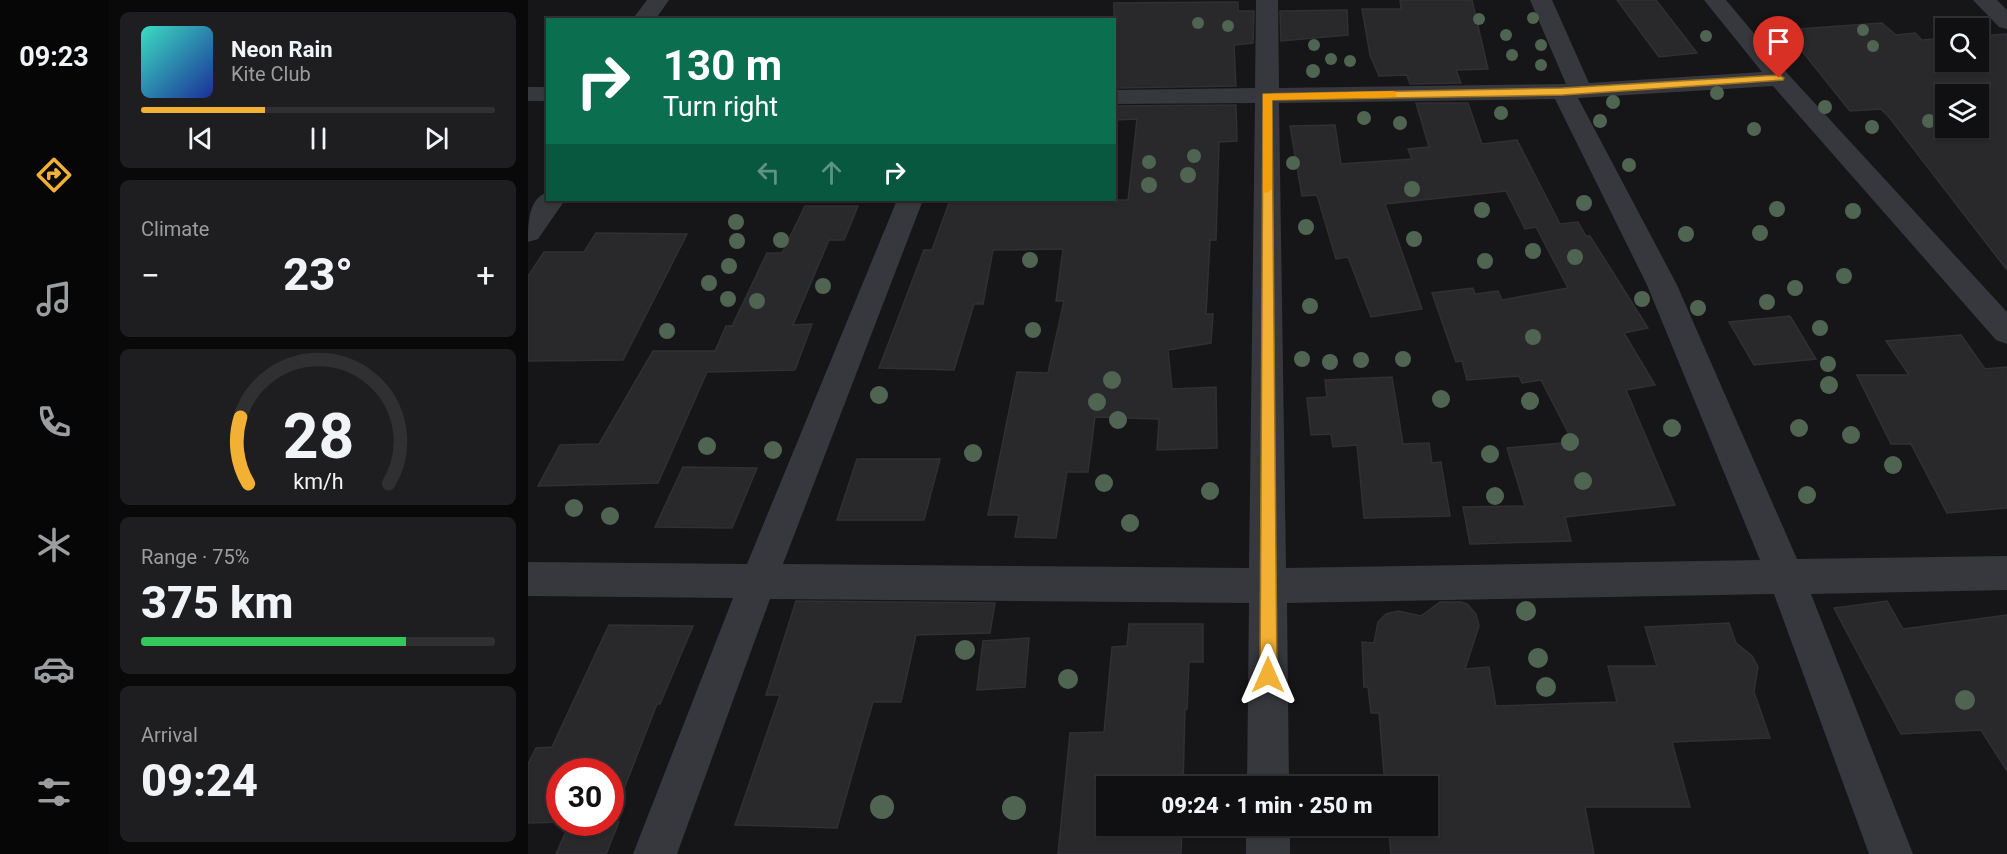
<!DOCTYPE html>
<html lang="en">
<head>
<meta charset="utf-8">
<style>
	:root { --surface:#101012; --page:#1e1e20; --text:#f1f3f6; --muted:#9c9d9f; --line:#303032; --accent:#f2b134 }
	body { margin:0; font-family:Roboto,sans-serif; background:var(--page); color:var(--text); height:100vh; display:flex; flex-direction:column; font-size:22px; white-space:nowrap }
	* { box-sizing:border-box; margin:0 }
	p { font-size:20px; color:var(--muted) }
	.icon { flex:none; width:33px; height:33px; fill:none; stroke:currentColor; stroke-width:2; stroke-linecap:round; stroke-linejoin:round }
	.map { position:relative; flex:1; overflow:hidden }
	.drawer { display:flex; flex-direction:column; gap:12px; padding:12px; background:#09090a; width:420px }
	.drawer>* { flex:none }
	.hud { position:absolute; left:18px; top:18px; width:570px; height:183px; border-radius:0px; box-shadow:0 2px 4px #0004,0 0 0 2px var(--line); background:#0b6e4f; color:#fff; overflow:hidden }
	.fabs { position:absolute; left:1407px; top:18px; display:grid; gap:12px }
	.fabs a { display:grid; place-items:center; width:54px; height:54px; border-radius:0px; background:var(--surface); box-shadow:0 2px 4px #0004,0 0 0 2px var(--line); font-size:30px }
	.speed { position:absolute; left:18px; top:758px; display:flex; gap:12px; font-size:30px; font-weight:700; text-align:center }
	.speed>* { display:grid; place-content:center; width:78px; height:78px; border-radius:50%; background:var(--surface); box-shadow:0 2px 4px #0004,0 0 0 2px var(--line); line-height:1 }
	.speed .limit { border:9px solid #d22; background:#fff; color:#111 }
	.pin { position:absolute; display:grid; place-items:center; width:51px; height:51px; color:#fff; margin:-62px -26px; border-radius:50% 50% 50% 0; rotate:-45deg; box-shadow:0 0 6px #0007 }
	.pin .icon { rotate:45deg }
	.me { position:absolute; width:66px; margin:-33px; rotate:0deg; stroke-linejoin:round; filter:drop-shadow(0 0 4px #0008) }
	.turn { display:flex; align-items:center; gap:21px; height:126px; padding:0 18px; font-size:27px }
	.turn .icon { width:78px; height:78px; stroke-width:2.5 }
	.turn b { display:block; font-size:42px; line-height:51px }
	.lanes { display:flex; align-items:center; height:57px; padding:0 18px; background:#0003; justify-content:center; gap:30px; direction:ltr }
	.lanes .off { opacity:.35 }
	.big { font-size:45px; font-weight:800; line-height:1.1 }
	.drawer .tile { flex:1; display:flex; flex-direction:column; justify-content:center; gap:9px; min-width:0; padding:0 21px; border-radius:9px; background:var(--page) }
	.drawer .dial { align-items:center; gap:0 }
	.dial svg { height:156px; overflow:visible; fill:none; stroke:var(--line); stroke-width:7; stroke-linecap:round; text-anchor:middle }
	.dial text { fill:var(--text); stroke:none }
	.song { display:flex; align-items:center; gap:18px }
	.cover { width:72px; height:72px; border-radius:9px; background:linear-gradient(135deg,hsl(170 70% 55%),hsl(230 70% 35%)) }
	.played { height:6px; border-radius:3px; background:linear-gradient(90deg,var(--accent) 35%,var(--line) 35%) }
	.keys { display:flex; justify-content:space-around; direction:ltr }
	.heat { display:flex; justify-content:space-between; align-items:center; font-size:33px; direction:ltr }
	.charge { height:9px; border-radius:4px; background:linear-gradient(90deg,#34c759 75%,var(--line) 0) }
	.trip { position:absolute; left:568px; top:776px; width:342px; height:60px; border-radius:0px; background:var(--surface); box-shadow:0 2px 4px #0004,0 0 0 2px var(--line); font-weight:800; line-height:60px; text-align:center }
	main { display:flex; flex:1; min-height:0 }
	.dock { display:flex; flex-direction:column; width:108px; justify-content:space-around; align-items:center; background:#060607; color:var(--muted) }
	.dock .icon { width:42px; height:42px }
	.dock .current { color:var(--accent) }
	.dock b { font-size:27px; color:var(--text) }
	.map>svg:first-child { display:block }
</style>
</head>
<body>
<main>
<nav class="dock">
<b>09:23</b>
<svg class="icon current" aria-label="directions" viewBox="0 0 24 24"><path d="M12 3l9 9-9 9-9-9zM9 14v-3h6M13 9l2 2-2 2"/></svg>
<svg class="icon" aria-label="music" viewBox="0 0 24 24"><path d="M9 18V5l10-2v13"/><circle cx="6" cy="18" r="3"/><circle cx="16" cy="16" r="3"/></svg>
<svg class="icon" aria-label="phone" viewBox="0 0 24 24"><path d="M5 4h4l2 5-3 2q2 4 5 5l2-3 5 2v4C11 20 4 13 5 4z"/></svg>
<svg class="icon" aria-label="climate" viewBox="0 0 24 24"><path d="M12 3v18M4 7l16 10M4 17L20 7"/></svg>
<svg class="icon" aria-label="car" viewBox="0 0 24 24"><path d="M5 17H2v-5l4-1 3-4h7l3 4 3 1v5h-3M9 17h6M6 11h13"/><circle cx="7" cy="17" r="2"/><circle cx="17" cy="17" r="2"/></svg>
<svg class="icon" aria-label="filters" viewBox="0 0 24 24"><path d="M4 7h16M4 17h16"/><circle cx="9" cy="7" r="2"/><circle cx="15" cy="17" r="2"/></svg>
</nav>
<section class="drawer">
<div class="tile">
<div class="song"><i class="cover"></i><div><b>Neon Rain</b><p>Kite Club</p></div></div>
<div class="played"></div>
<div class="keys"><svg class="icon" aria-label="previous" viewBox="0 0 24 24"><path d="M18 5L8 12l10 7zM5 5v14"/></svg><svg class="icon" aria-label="pause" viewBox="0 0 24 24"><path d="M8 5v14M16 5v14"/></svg><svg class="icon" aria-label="next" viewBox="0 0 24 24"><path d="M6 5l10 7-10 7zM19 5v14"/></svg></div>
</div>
<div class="tile"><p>Climate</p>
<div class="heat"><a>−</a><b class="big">23°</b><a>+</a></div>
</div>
<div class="tile dial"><svg viewBox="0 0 100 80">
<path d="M14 69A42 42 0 1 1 86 69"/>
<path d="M14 69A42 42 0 0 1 10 35" stroke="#f2b134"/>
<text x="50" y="56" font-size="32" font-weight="700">28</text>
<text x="50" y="72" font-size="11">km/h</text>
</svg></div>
<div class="tile"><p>Range · 75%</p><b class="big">375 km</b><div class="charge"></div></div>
<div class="tile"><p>Arrival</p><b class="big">09:24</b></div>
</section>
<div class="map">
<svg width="1479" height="854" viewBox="0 0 1479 854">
	<rect width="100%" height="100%" fill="#161618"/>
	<!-- building -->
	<path fill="#29292c" stroke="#303034" stroke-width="1.5" fill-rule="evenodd" d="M872 0H944L960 69 928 70 933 83 882 84 879 75 851 76 842 55 834 9H873Z
		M1089 0H1128L1169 53 1131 57Z
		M710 2V11H726L725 43 706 45 708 86 586 88V3Z
		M819 10 820 35 753 41 752 11Z
		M1354 23 1368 35 1387 33 1394 40 1418 38V62H1450V36L1479 34V270L1361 117 1353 109 1322 111 1257 30ZM1418 94H1450V128H1418Z
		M888 103H940L954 144 989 140 1032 224 1050 222 1058 236H1062L1120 328 1096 333 1127 385 1098 390 1147 505 1037 517 1043 541 942 544 935 507 997 506 979 448 1045 442 1013 380 994 383 991 376 939 380 934 361 928 362 904 293 945 288 947 294 970 291 974 300 1040 288 1008 227 997 229 978 191 857 204 894 309 843 317 820 257 808 259 789 195 774 196 762 126 807 125 813 164 884 159 880 149 901 147Z
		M708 105 709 141 691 142 688 240H682L678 314H685L683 343 640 350 644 389 688 387 689 448 629 450 631 419 567 417 560 472H539L528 538 487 537 491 515H460L489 372 520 373 536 301H528L535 249 465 250 455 304H446L426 370 351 368 396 250H404L422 200H600L609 119 586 120V106Z
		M277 206H330L316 240H301L265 325 284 324 267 370 179 372 130 483 10 486 32 445 71 444 125 351H187L198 326H204L239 253H254Z
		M68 233 159 234 95 360 0 361V276L16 252H56Z
		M1262 316 1288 359 1226 365 1201 322Z
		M1433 335 1457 369 1479 367V508L1419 513 1383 444H1363L1329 375H1381L1358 341Z
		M864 377 875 444 901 443 904 463 913 462 922 516 836 518 829 445 805 447 803 434 783 435 779 398 799 397 797 380Z
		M329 459H412L396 520H309Z
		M155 467 229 468 204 528 127 527Z
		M268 601 467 603 462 633 388 635 373 702H345L309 828 207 825 252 695H238Z
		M1359 601 1375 629 1479 615V771L1453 730 1373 734 1306 608Z
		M912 602H933L939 604 948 614 951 626 937 669 961 667 968 706 1089 702 1080 666H1129L1117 627 1201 623 1208 643 1224 656 1230 667 1226 692 1242 738 1144 742 1162 807H1057L1066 854H863L860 825H900V786H857L851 713H843L840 687H836L834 642 846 643 850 622 858 614 870 611 893 616Z
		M601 624H675V662H661L659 709H657L655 786H579V825H654L653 854H530L542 733 576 732 584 647 599 646Z
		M81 625 165 626 132 704H129L83 822H91L78 854H28L42 822H82V771H32V822H37L0 823V764L8 748 24 747Z
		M501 638 497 687 449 690 455 641Z"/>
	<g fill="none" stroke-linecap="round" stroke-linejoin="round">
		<!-- minor -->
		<path fill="#37383d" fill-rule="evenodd" d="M119 0H141L127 20H104Z
			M728 0H750L751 88 1038 84 1002 0H1024L1061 83 1234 72 1176 0H1198L1259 73 1479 312V344L1468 340 1245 86 1050 98 1149 285 1269 559 1479 556V590L1283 594 1385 854H1341L1246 594 759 603 761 786H719L721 603 242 599 149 854H105L205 598 0 596V562L219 564 369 200H395L255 564 721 568 727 103 586 104V90L727 88ZM1027 99 1119 285 1232 560 758 568 751 103Z
			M1445 0H1469L1479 10V29L1471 27Z
			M0 87H20V101H0Z
			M20 192V200H37L10 239 0 242C0 224 0 198 20 192Z
			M718 825H762V854H718Z"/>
	</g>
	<!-- trees -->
	<g fill="#506452">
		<circle cx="1005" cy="18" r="6"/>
		<circle cx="951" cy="19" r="6"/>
		<circle cx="670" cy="23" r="6"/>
		<circle cx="700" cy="26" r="6"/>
		<circle cx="1335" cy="30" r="6"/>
		<circle cx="978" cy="35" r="6"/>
		<circle cx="1178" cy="36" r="6"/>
		<circle cx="786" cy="45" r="6"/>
		<circle cx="1013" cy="45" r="6"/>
		<circle cx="1345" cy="46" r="6"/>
		<circle cx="984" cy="55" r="6"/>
		<circle cx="803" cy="59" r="6"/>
		<circle cx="822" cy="61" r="6"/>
		<circle cx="1013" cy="65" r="6"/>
		<circle cx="785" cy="71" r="7"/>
		<circle cx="1189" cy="93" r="7"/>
		<circle cx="1085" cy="102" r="7"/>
		<circle cx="1297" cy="107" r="7"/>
		<circle cx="973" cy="113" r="7"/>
		<circle cx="836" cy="118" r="7"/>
		<circle cx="1072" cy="121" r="7"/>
		<circle cx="1401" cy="121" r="7"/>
		<circle cx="872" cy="123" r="7"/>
		<circle cx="1344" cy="127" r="7"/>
		<circle cx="1226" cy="129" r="7"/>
		<circle cx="666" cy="156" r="7"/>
		<circle cx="621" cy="162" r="7"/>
		<circle cx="765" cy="163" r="7"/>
		<circle cx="1101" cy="165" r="7"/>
		<circle cx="660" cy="175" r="8"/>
		<circle cx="621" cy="185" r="8"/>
		<circle cx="884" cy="189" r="8"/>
		<circle cx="1056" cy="203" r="8"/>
		<circle cx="1249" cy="209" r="8"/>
		<circle cx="954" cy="210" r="8"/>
		<circle cx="1325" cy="211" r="8"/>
		<circle cx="208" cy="222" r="8"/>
		<circle cx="778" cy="227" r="8"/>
		<circle cx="1232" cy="233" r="8"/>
		<circle cx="1158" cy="234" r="8"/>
		<circle cx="886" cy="239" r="8"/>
		<circle cx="253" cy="240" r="8"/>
		<circle cx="209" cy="241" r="8"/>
		<circle cx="1005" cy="251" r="8"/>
		<circle cx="1047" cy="257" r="8"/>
		<circle cx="502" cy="260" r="8"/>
		<circle cx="957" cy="261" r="8"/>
		<circle cx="201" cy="266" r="8"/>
		<circle cx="1316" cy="276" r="8"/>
		<circle cx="181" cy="283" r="8"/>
		<circle cx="295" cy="286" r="8"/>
		<circle cx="1267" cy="288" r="8"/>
		<circle cx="200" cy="299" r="8"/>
		<circle cx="1114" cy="299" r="8"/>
		<circle cx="229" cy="301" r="8"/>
		<circle cx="1239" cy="302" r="8"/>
		<circle cx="782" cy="306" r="8"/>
		<circle cx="1170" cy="308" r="8"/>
		<circle cx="1292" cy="328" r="8"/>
		<circle cx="505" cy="330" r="8"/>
		<circle cx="139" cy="331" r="8"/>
		<circle cx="1005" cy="337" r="8"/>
		<circle cx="774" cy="359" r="8"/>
		<circle cx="875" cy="359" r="8"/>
		<circle cx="833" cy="360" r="8"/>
		<circle cx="802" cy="362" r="8"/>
		<circle cx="1300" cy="364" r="8"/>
		<circle cx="584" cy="380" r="9"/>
		<circle cx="1301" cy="385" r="9"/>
		<circle cx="351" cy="395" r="9"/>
		<circle cx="913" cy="399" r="9"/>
		<circle cx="1002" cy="401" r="9"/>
		<circle cx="569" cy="402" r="9"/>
		<circle cx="590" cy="420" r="9"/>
		<circle cx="1144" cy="428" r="9"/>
		<circle cx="1271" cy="428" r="9"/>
		<circle cx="1323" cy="435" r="9"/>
		<circle cx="1042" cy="442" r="9"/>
		<circle cx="179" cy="446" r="9"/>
		<circle cx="245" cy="450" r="9"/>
		<circle cx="445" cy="453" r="9"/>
		<circle cx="962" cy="454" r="9"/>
		<circle cx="1365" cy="465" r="9"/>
		<circle cx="1055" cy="481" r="9"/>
		<circle cx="576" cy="483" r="9"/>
		<circle cx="682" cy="491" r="9"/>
		<circle cx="1279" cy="495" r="9"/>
		<circle cx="967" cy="496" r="9"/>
		<circle cx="46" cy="508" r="9"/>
		<circle cx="82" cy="516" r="9"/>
		<circle cx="602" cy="523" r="9"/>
		<circle cx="998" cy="611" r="10"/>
		<circle cx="437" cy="650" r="10"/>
		<circle cx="1010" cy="658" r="10"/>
		<circle cx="540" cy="679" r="10"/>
		<circle cx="1018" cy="687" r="10"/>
		<circle cx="1437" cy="700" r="10"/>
		<circle cx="354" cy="807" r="12"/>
		<circle cx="486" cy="808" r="12"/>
	</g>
	<!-- route -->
	<path fill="#f2b134" stroke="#9d7322" stroke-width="1.5" d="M1251 75 1256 78 1255 80 1035 95 744 100 749 675 746 681 740 683 735 681 732 675 735 94 1035 88Z"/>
	<!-- slow -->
	<path fill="#f59e0b" d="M865 91 868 92V97L744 100V189L739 193 735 192V94Z"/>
</svg>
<div class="fabs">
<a><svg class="icon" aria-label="search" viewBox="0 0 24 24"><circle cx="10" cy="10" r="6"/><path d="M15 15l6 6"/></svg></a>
<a><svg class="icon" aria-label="layers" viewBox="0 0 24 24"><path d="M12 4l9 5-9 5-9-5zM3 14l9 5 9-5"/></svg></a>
</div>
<div class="speed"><div class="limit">30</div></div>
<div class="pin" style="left:1251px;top:78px;background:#d93025"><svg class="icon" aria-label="arrive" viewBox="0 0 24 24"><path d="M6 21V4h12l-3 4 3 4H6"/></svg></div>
<svg class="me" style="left:740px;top:675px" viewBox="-20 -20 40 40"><path d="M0-17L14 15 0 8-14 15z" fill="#f2b134" stroke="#fff" stroke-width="4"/></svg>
<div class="trip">09:24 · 1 min · 250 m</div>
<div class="hud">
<div class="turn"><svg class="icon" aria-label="right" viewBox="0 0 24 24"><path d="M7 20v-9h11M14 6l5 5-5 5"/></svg><div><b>130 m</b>Turn right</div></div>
<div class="lanes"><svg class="icon off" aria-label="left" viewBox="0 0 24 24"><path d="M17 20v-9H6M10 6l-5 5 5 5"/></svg><svg class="icon off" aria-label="ahead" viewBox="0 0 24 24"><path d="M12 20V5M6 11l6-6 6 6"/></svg><svg class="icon" aria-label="right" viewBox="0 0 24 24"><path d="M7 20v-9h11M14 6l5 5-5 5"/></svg></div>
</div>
</div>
</main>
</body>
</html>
